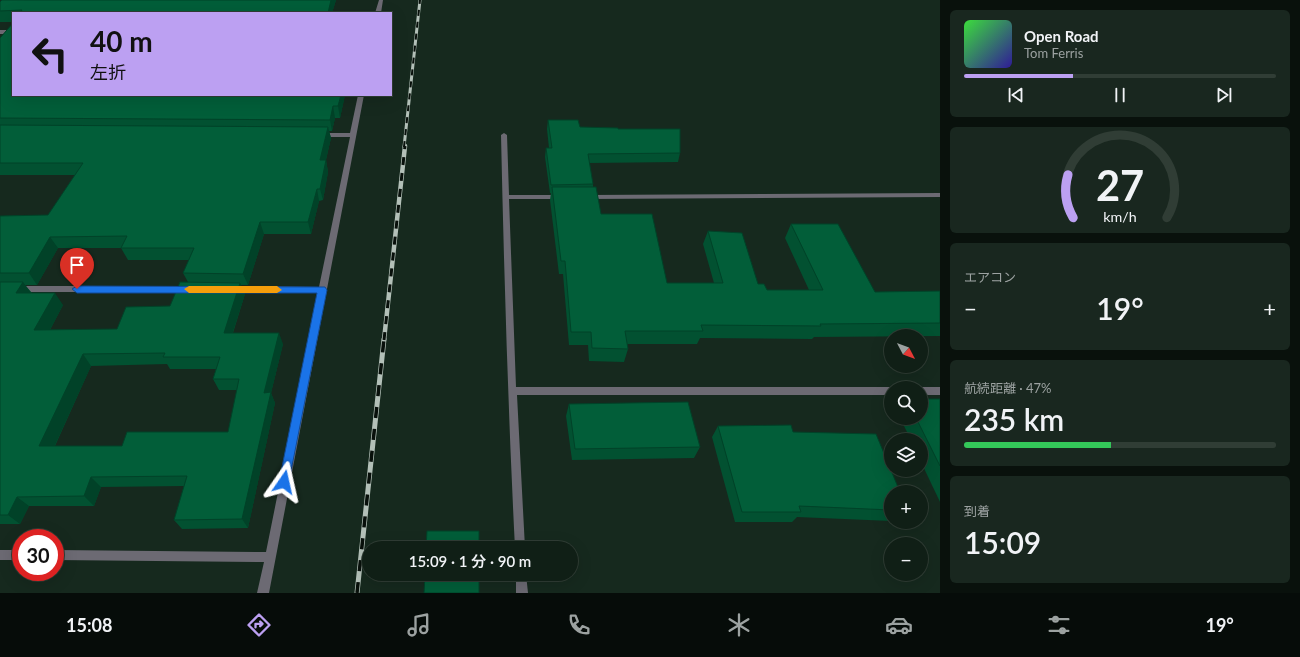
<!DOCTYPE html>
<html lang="ja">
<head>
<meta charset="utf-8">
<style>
	:root { --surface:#101f16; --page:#19271f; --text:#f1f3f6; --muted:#9ca2a1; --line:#303d35; --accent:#bca0f2 }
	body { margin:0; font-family:Lato,"Noto Sans JP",sans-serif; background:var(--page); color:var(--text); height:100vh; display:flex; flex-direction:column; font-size:15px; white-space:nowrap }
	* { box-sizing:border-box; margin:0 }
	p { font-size:13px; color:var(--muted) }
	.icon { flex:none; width:22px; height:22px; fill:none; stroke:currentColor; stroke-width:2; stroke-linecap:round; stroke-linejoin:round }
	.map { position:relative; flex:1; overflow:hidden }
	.side { display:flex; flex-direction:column; gap:10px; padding:10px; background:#09110c; width:360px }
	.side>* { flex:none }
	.guide { position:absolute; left:12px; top:12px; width:380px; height:84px; border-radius:0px; box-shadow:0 4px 16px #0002,0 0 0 1px var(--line); background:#bca0f2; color:#111; overflow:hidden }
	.needle { width:26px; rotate:131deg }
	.fabs { position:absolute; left:884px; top:329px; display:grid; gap:8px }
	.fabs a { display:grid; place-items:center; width:44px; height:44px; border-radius:50%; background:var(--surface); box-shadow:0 4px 16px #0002,0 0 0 1px var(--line); font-size:20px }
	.speed { position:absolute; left:12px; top:529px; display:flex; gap:8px; font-size:20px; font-weight:700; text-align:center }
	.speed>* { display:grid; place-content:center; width:52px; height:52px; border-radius:50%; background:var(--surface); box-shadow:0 4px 16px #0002,0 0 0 1px var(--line); line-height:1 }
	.speed .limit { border:6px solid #d22; background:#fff; color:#111 }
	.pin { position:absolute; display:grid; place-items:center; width:34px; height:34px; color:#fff; margin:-41px -17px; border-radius:50% 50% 50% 0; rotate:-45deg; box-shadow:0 0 4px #0007 }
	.pin .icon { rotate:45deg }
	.me { position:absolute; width:44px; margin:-22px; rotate:11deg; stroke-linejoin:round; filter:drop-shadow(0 0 3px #0008) }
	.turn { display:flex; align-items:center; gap:14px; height:84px; padding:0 12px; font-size:18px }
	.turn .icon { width:52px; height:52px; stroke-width:2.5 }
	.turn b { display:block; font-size:28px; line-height:34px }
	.big { font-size:30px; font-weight:600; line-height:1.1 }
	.side .card { flex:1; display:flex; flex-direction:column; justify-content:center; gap:6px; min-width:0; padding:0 14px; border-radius:6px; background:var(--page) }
	.side .dial { align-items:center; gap:0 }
	.dial svg { height:104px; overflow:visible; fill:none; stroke:var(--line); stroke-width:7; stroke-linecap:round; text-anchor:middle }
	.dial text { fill:var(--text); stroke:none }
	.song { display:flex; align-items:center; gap:12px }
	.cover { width:48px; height:48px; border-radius:6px; background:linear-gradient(135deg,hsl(120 70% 55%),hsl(250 70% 35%)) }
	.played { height:4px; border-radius:2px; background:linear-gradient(90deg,var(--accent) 35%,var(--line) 35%) }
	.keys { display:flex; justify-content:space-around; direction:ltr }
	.heat { display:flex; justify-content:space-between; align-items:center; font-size:22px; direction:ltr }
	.charge { height:6px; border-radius:3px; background:linear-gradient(90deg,#34c759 47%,var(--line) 0) }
	.trip { position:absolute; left:362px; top:541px; width:216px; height:40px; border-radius:20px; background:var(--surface); box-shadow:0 4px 16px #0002,0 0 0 1px var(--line); font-weight:600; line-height:40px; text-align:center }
	.dock { display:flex; height:64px; justify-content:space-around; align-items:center; background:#060c09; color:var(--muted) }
	.dock .icon { width:28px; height:28px }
	.dock .current { color:var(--accent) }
	.dock b { font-size:18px; color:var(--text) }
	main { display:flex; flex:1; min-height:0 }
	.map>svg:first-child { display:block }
</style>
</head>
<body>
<main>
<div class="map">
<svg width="940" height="593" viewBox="0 0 940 593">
	<rect width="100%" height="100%" fill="#16291e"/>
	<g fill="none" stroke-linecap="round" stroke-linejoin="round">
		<!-- minor -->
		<path fill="#6c6a73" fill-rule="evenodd" d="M379 0H383L381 13H375Z
			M0 30H13V34H0Z
			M358 95H364L269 593H257L264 562 55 560V550L266 552 318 293 233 292 229 289 233 286 319 287 350 137H320L317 135 320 133H350Z
			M504 133 507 135 509 195H561L564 197 561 199H509L516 387H891L893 388H891V395H517L525 548H515C508 410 504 272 501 135Z
			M940 193V197L587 199 584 197 587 195Z
			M0 286H187L191 289 187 292H0Z
			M921 387H940V395H921V388H919Z
			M0 550H21V560H0Z
			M516 574H526L528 593H516Z"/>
		<!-- rail-far2 casing -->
		<g stroke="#b3c0b8" stroke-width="3">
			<path id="rail-far2" d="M404 147 420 0"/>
		</g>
		<!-- rail-far1 casing -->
		<g stroke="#b3c0b8" stroke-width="4.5">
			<path id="rail-far1" d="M384 340 405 146"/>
		</g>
		<!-- rail casing -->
		<g stroke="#b3c0b8" stroke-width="5">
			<path id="rail" d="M357 593 384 339"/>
		</g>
		<!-- rail-far2 -->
		<use href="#rail-far2" stroke="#08100b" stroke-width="2" stroke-dasharray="6" stroke-linecap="butt"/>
		<!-- rail-far1 -->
		<use href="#rail-far1" stroke="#08100b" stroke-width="3" stroke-dasharray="8" stroke-linecap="butt"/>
		<!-- rail -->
		<use href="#rail" stroke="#08100b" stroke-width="3.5" stroke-dasharray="11" stroke-linecap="butt"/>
	</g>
	<!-- wall -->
	<path fill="#025131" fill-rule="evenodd" d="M2 0H336L332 13H13V22H0V2Z
		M0 38 345 95 340 118H335L332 131H329L331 138 326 160 328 172 323 200 319 201 311 234H264L248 285H241L245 294 233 333 283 344 271 393 275 403 248 528 182 529 174 520 184 486 101 487 94 506H29L20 524H0V216L48 215 75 175H0ZM58 248H121L128 260H189L183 273 188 282 170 306 117 329 50 330 63 305 32 293 25 285H37ZM167 364 170 369H216L213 379 219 390H237L228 432 122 446H55L91 366Z
		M548 120 580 127 618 129 680 153 678 162 589 163 593 184V187L601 214 667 283H714L703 244 708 231 758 284 767 290H809L785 238 791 224 875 292 940 291V336L814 337 812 339 700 338 697 344H627L628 349 624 362 589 361 588 345H569L563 274H559L550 200 551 193H550L545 157 546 148H549L547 129Z
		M940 399V502L921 462V440H911L900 418H921Z
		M569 404 700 447 694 458 572 460 566 416Z
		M718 426 793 432 891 492V521L797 517 792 522H735L712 437Z"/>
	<!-- shaded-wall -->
	<path fill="#014228" d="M331 0H336L332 13H328Z
		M341 95H345L340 118 338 106Z
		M333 106 335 118 332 131 330 120Z
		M328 127 331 138 323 172 320 160Z
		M326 160 328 172 323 200 320 189Z
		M317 189 319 201 311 234 308 222Z
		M260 222 264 234 248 285 243 274Z
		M50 237 58 248 37 285 29 273Z
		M23 282 32 294 16 293Z
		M240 283 245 294 229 344 224 333Z
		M55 293 63 305 44 341 34 330Z
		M279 333 283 344 271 393 275 403 248 528 242 519 264 393Z
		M83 354 91 366 50 456 39 446Z
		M91 477 101 487 94 506 84 496Z
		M17 497 29 506 20 524 8 515Z"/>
	<!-- building -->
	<path fill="#025e39" stroke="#014228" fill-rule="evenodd" d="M2 0H331L328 13H20L22 10 0 11V2Z
		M13 23V95H341L338 106H333L330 120 0 118V38Z
		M548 120H578L580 127 618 128V129H680V153L588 154 593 184 551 185 546 148H552Z
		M0 125 328 127 320 160H326L320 189H317L308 222H260L243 274 183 273 194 248H121L127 236 50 237 29 273H0V216L48 215 83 163H0Z
		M552 187H596L601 214H652L667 283H723L708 231 742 233 758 284H764L767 290H823L791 224H838L875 292 940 291V323L820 324 821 326 701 325 703 331H625L628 349 592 348 591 332H571L565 261H561Z
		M0 282H23L16 293H55L34 330 117 329 126 307 170 306 180 282 240 283 224 333H279L264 393 271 392 242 519 174 520 187 476 91 477 84 496 17 497 8 515H0ZM165 353 163 357H220L213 379H239L228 432H127L122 446H39L83 354Z
		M921 399H940V466L916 418H921Z
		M688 402 700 447 575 449 569 404Z
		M791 425 793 432 876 434 900 492H891V510L799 506 801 512H742L718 426Z
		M427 531H479V548H426Z
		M425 574H479V593H424Z"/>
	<!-- route -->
	<path fill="#1a73e8" stroke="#114b97" d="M77 286 325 287 327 290 288 486 284 488 280 486 279 482 317 293H77L72 289Z"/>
	<!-- slow -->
	<path fill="#f59e0b" d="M189 286H277L282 290 277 293H189L184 289Z"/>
</svg>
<div class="fabs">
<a><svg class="needle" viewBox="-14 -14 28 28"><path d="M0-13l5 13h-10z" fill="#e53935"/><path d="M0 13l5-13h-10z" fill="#9ca2a1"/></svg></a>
<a><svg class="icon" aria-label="search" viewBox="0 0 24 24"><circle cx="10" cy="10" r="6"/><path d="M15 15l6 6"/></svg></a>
<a><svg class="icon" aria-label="layers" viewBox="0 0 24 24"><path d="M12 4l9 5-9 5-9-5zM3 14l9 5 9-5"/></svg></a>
<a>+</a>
<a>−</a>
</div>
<div class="speed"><div class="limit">30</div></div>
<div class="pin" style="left:77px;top:289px;background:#d93025"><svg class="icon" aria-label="arrive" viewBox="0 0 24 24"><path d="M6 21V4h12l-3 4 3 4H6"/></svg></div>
<svg class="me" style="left:284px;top:482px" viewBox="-20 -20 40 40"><path d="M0-17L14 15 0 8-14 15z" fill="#1a73e8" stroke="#fff" stroke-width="4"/></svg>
<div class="trip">15:09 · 1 分 · 90 m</div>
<div class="guide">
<div class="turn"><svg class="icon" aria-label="left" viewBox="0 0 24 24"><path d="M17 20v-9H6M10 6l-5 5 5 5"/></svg><div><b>40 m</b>左折</div></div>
</div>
</div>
<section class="side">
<div class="card">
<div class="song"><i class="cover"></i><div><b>Open Road</b><p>Tom Ferris</p></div></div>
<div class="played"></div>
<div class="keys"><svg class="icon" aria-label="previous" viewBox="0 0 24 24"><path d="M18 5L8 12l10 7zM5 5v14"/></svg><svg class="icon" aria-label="pause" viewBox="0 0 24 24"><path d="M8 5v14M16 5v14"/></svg><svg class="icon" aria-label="next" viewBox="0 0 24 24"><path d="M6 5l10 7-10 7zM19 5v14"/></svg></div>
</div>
<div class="card dial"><svg viewBox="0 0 100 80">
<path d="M14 69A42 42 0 1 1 86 69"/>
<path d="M14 69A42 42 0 0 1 10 36" stroke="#bca0f2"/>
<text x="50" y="56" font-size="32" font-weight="700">27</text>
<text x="50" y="72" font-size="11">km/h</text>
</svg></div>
<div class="card"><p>エアコン</p>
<div class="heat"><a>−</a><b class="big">19°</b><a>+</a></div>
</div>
<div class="card"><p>航続距離 · 47%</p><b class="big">235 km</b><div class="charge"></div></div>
<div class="card"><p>到着</p><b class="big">15:09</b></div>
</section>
</main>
<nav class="dock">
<b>15:08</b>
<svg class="icon current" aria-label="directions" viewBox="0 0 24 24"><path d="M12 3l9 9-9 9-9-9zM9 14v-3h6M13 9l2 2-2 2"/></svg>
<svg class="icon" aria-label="music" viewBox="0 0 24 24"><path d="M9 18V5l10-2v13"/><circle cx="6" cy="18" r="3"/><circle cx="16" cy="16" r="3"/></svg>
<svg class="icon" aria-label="phone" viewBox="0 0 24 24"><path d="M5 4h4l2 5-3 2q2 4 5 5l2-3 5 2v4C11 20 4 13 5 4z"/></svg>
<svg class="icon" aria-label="climate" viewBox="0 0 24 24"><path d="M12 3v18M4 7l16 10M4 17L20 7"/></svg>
<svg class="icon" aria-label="car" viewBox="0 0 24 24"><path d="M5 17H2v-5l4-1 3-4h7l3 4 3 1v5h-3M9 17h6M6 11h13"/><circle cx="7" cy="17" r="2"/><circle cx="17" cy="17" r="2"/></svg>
<svg class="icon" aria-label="filters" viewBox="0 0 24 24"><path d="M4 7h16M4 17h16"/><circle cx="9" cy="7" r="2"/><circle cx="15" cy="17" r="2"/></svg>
<b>19°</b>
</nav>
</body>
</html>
